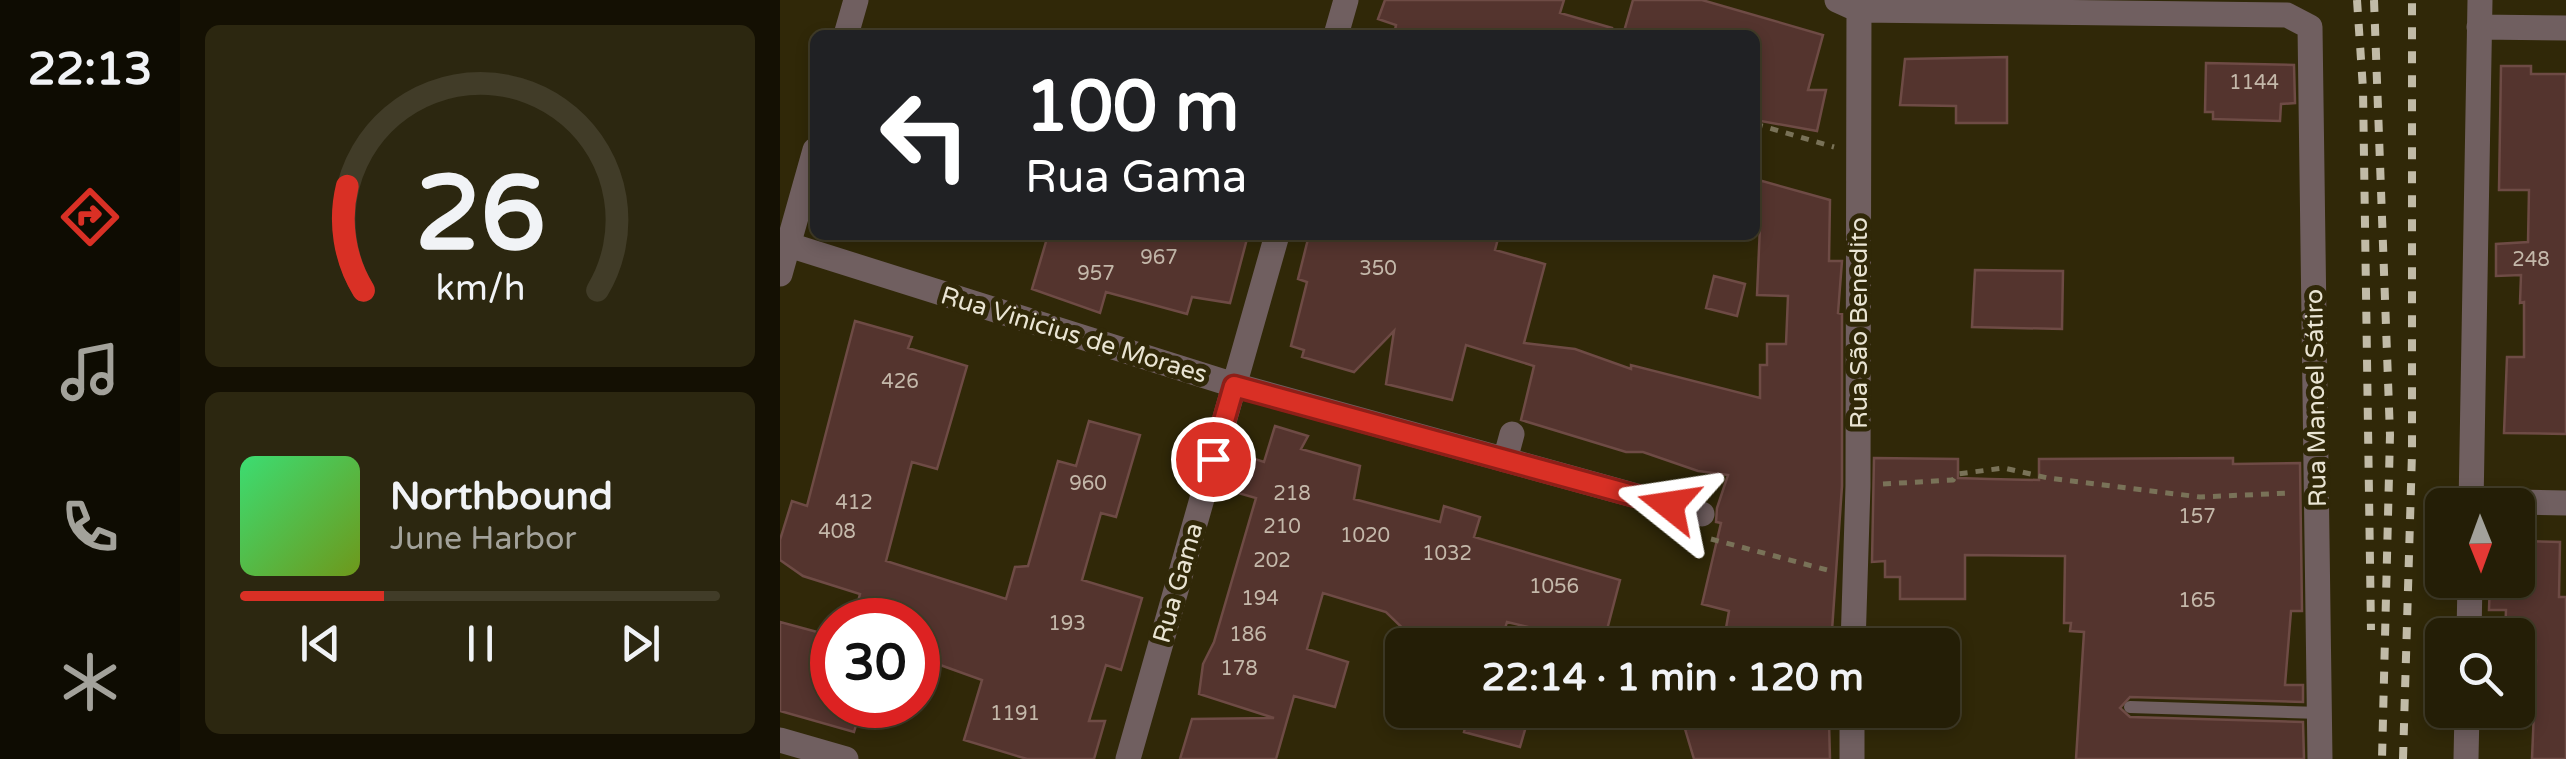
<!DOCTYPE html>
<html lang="pt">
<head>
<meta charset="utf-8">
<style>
	:root { --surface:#241e06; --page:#2c2710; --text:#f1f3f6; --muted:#a3a29b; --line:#413c28; --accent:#d93025 }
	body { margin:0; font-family:"Varela Round",sans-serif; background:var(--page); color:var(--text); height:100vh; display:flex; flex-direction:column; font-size:38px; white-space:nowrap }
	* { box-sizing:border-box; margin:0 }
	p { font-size:32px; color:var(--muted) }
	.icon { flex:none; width:55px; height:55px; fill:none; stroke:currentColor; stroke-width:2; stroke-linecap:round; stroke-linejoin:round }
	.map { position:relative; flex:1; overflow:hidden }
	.drawer { display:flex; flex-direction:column; gap:25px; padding:25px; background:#141003; width:600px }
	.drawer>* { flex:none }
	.hud { position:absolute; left:30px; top:30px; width:950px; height:210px; border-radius:15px; box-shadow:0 5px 15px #0003,0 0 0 2px var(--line); background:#202124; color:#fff; overflow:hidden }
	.needle { width:65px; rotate:179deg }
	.tools { position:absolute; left:1645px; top:488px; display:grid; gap:20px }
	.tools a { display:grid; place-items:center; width:110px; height:110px; border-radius:15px; background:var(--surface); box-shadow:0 5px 15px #0003,0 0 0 2px var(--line); font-size:50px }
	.speed { position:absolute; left:30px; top:598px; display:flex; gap:20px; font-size:50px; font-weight:700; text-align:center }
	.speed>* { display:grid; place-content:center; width:130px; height:130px; border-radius:50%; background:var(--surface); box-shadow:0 5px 15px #0003,0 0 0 2px var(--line); line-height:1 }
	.speed .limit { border:15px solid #d22; background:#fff; color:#111 }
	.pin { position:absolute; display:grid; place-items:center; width:85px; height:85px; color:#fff; margin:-42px; border:5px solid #fff; border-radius:50%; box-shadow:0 2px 10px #0007 }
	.me { position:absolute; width:110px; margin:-55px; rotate:285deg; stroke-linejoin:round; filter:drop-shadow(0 0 8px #0008) }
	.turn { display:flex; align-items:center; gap:35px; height:210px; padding:0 50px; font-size:45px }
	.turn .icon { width:130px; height:130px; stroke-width:2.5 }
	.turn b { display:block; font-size:70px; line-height:85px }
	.drawer .widget { flex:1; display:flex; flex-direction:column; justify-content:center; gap:15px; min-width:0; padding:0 35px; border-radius:15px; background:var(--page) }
	.drawer .dial { align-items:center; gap:0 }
	.dial svg { height:260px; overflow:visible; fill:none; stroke:var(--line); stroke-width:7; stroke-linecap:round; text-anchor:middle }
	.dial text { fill:var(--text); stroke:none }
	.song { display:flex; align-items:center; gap:30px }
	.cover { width:120px; height:120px; border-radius:15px; background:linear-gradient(135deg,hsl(140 70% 55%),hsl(80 70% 35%)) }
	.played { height:10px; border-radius:5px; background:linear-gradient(90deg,var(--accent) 30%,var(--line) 30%) }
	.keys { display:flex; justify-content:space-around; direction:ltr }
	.trip { position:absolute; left:605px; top:628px; width:575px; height:100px; border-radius:15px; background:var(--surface); box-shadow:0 5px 15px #0003,0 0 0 2px var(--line); font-weight:800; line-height:100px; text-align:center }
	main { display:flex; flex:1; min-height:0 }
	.dock { display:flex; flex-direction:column; width:180px; justify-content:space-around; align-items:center; background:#0e0c02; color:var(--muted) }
	.dock .icon { width:70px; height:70px }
	.dock .active { color:var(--accent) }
	.dock b { font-size:45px; color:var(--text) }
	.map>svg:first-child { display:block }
</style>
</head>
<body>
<main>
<nav class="dock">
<b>22:13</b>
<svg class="icon active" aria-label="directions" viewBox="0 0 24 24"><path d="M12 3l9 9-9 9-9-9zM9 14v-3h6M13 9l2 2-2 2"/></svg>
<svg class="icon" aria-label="music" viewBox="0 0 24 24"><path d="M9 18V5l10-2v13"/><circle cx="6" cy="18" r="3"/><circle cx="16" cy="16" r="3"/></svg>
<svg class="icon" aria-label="phone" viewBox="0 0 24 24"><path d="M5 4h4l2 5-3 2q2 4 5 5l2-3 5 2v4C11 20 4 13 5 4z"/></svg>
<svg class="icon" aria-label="climate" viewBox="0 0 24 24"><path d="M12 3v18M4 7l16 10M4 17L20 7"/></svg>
</nav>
<section class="drawer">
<div class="widget dial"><svg viewBox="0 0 100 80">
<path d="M14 69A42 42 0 1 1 86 69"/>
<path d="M14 69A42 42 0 0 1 9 37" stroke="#d93025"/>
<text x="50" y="56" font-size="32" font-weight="700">26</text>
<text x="50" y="72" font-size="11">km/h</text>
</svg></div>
<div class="widget">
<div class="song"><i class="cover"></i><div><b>Northbound</b><p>June Harbor</p></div></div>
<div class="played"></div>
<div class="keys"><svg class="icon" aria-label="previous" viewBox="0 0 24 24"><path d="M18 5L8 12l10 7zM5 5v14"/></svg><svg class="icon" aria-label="pause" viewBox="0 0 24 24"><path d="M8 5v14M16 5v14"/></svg><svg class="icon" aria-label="next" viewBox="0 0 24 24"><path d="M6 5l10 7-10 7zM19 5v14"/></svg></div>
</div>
</section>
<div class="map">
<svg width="1786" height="759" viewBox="0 0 1786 759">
	<rect width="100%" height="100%" fill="#302808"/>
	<!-- building -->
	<path fill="#54342e" stroke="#6e4b45" stroke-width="2.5" d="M605 0H784L780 13 832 28 831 35H614L616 25 598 19Z
		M853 0H922L1043 35 1028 90H1046L1037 131 975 120V35H843Z
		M1227 57V123H1176V106L1120 105 1125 59Z
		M1426 63 1514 65 1515 103 1501 104 1500 121 1433 119V112H1425Z
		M1721 66H1751V74H1786V434L1724 433 1727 357H1744V302L1740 303 1741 275 1716 276V244L1748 242 1749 190H1719Z
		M975 179 1050 200 1049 261H1062L1058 313 1062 314V486L1051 645H943L949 611 922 604 941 523 936 522 937 508 948 475 918 471 863 452H846L741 420 754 366 686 345 672 400 606 384 614 331 574 372 522 357 524 350 511 346 527 282 518 279 529 235H719L715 250 765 264 744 343 795 349 851 369V365L980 398V365H987V344H1006L1008 296 977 295 980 226 975 224Z
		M268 235H468L450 303 412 297 407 314 326 292 320 313 252 289Z
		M1195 270 1283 271 1282 329 1192 327Z
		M934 276 965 284 957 316 926 308Z
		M75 321 132 337 128 348 187 366 157 469 132 462 106 561 226 599 235 567 248 566 278 461 296 466 309 421 360 435 336 517 321 513 302 580 362 598 341 670 326 665 309 721H325L314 759H247L184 740 202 680 138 657V620H73L80 594 23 576 0 560V540L12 501 27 506Z
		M495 426 528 436 521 449 580 466 574 499 660 522 664 506 700 517 694 537 840 580 823 645 727 622 720 645H640L606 612 543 593 527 649 568 662 555 707 514 696 496 759H400L412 719 494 718 419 694 423 664 434 642 476 498 458 493 469 457 484 462Z
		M1094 458 1178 459V478L1209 479 1259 480V459L1453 458V464L1520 463 1522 611H1511L1505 685H1523V702L1350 697 1340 708 1350 717 1523 722 1524 759H1296L1304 632 1290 631 1291 623H1284L1285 556 1185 555V599H1120V577H1105V561L1092 562Z
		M1738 541 1780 542 1779 597H1786V759H1752L1756 661 1738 660V635H1725L1726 610H1709L1710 580H1738Z
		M0 622 52 636V705H82L74 732 0 711Z
		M690 710H728L749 716 740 747 684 732Z
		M981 710H1043V722H1049L1050 759H914L905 729 971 726V716H982Z"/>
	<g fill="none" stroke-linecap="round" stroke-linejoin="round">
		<!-- path -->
		<path stroke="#797258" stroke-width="5" stroke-dasharray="8 8" stroke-linecap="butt" d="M975 124 1054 147
			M1103 484 1173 480 1177 474 1224 468 1268 478 1420 497 1510 493
			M931 539 1051 571"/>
		<!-- service -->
		<path stroke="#705f60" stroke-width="12" d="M1350 707 1541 713"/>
		<!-- minor -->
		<path stroke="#705f60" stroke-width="25" d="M1057 0 1079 10 1507 15 1530 27 1540 759
			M1699 27 1786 28
			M66 35 76 0
			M556 35 566 0
			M9 245 454 385 922 514
			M0 274 35 150
			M725 460 732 434
			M1691 501 1786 503
			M1691 505 1700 0
			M1689 635 1690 580
			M1073 645 1078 486 1079 0
			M0 740 66 759
			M348 759 497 235
			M1072 759V710
			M1686 759 1687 710"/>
		<!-- rail -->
		<path stroke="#c1bba7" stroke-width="8" stroke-dasharray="12 12" stroke-linecap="butt" d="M1577 0 1583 89 1591 630
			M1594 0 1610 435 1602 759
			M1623 759 1632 453V0"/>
	</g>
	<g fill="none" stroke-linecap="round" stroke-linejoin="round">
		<!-- route casing -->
		<g stroke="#8d1f18" stroke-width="25">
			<path id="route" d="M433 459 454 386 889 505"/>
		</g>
		<!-- route -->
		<use href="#route" stroke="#d93025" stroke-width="18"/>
	</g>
	<g text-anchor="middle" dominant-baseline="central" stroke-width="10" stroke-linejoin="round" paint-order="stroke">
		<!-- number labels -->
		<g font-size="20" fill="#c4b8aa">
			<text x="1474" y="83">1144</text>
			<text x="379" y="258">967</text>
			<text x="1751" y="260">248</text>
			<text x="598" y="269">350</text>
			<text x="316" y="274">957</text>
			<text x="120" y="382">426</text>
			<text x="308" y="484">960</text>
			<text x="512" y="494">218</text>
			<text x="74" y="503">412</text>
			<text x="1417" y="517">157</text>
			<text x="502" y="527">210</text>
			<text x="57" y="532">408</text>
			<text x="585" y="536">1020</text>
			<text x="667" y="554">1032</text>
			<text x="492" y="561">202</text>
			<text x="774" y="587">1056</text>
			<text x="480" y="599">194</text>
			<text x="1417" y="601">165</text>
			<text x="287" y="624">193</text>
			<text x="468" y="635">186</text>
			<text x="459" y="669">178</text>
			<text x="235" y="714">1191</text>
		</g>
		<!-- street labels -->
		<g font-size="25" fill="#e9e4d3" stroke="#302808">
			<text transform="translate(1079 323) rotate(-90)">Rua São Benedito</text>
			<text transform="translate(294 335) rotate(17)">Rua Vinicius de Moraes</text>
			<text transform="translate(1536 398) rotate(-91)">Rua Manoel Sátiro</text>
			<text transform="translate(398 583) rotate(-74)">Rua Gama</text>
		</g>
	</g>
</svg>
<div class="tools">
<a><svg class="needle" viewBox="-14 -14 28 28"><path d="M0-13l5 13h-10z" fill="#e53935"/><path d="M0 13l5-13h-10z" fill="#a3a29b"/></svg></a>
<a><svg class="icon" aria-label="search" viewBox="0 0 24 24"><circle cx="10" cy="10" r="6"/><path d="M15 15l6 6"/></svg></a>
</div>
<div class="speed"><div class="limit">30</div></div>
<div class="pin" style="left:433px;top:459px;background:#d93025"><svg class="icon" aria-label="arrive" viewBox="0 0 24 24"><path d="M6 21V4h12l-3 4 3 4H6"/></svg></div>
<svg class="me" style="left:889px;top:505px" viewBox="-20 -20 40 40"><path d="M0-17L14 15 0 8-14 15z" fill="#d93025" stroke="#fff" stroke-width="4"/></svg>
<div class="trip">22:14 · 1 min · 120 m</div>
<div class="hud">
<div class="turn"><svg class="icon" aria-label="left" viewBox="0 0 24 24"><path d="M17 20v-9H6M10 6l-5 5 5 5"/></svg><div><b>100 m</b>Rua Gama</div></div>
</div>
</div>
</main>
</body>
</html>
